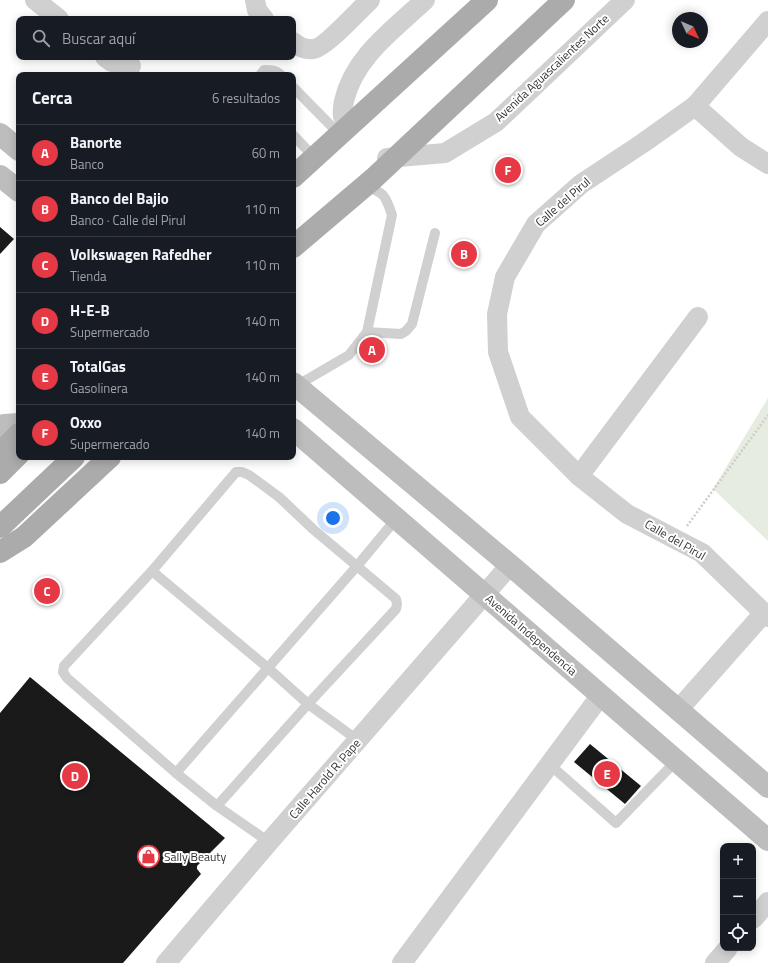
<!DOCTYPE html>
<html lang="es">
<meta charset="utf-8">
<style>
body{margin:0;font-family:"Titillium Web",sans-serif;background:#242831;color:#f1f3f6}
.controls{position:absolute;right:12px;bottom:12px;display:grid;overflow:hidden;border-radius:8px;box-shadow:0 2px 10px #0003}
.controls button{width:36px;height:36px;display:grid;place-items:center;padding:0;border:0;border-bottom:1px solid #363941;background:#171b24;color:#f1f3f6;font:20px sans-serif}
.compass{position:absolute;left:672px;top:12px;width:36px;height:36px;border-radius:50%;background:#171b24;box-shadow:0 2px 10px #0003;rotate:134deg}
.you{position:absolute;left:333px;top:518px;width:14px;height:14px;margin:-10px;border:3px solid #fff;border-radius:50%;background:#1a73e8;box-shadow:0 0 0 6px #1a73e833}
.badge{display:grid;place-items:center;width:26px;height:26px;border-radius:50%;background:#e63946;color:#fff;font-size:13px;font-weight:700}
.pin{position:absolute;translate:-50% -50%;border:2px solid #fff;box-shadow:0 1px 4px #0006}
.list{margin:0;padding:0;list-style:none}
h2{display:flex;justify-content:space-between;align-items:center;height:52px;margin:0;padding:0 16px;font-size:17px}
h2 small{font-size:13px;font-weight:400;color:#9ea1a6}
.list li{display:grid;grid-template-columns:26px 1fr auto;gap:12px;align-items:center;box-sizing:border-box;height:56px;padding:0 16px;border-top:1px solid #363941}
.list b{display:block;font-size:15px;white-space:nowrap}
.list p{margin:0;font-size:13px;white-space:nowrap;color:#9ea1a6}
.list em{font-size:13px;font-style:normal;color:#9ea1a6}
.icon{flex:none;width:22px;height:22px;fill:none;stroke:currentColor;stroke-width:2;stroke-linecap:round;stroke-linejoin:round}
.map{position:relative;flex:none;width:768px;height:963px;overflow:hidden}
.search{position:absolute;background:#171b24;box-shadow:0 2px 10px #0003;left:16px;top:16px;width:280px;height:44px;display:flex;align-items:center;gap:10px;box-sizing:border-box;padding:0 14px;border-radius:8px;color:#9ea1a6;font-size:15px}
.panel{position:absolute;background:#171b24;box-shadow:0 2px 10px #0003;left:16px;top:72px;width:280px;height:388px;border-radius:8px}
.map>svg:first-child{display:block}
</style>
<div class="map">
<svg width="768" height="963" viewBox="0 0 768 963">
<rect width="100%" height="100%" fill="#fff"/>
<path fill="#e6ecdf" d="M768 398V541L713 489Z"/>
<g fill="#1a1a1a">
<path d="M0 227 14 239 0 254Z"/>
<path d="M30 677 225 838 197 866V869L201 874 123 963H0V713Z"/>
<path d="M590 744 641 786 625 804 574 762Z"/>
</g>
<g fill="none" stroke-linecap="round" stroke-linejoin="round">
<path stroke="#cdcdcd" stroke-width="2.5" stroke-dasharray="2 2" stroke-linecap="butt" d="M687 526 768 415"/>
<g stroke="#d0d0d0" stroke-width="10">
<path d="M260 75 264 70C271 70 276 70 281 75"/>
<path d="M293 87 340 135"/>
<path d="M293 135 314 157"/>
<path d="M367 332 401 334 406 331 412 324 435 233"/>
<path d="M296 386 349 355 367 332 392 215C385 194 384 193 364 185"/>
<path d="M152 571 268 668 308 704 359 741"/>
<path d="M549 764 616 823 676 761"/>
<path d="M176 773 357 566 396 519"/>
<path d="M217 806 308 704 396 609 397 604 396 599 314 530 279 497 249 475 242 472H236L152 571 64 666 63 672 67 678 176 773 217 806 269 842"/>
</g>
<g stroke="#d0d0d0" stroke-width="20">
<path d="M35 0 59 19"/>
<path d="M255 0 257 10 264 19"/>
<path d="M768 21 695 106 643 143 581 184 536 224 505 277 497 314 498 352 520 417 579 476 627 514 702 553 768 617"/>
<path d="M293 42C299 47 305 50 313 49 324 49 360 9 370 0"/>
<path d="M105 57 112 62 131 66"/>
<path d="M695 106 741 147 768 164"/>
<path d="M348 127C347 124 344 120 343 116 342 111 343 106 344 101 354 57 394 29 425 0"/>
<path d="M387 158 445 153 496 122 625 0"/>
<path d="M579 476 698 317"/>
<path d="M678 710 764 613"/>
<path d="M753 919 768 902"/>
<path d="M166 963 269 842 510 565"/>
<path d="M402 963 601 695"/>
<path d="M715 963 728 948"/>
</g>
<g stroke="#bdbdbd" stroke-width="22">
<path d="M0 134 19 150"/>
<path d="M0 176 19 191"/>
<path d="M293 383 510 565 768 787"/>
<path d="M0 428 4 425 19 424"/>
<path d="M293 429 768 840"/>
</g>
<g stroke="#ababab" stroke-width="22">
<path d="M293 177 487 0"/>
<path d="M293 247 373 179 564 0"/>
<path d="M0 453 19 434"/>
<path d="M0 473 19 454"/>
<path d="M0 527 74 457"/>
<path d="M0 552 24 537 110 457"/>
</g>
</g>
<defs>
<symbol id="shop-ring" viewBox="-11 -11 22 22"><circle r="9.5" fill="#fff" stroke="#e63946" stroke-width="1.5"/><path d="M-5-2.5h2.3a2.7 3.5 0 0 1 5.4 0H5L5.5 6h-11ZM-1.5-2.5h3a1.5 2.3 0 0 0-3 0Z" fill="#e63946"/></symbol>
</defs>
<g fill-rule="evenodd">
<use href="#shop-ring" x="136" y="844" width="25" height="25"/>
</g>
<g text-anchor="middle" stroke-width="4" stroke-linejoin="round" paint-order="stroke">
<g font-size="12" fill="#333" stroke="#fff">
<text transform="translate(552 68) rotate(-43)" y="4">Avenida Aguascalientes Norte</text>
<text transform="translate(563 202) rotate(-41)" y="4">Calle del Pirul</text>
<text transform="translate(675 540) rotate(30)" y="4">Calle del Pirul</text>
<text transform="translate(531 635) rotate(41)" y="4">Avenida Independencia</text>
<text transform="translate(325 779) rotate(-49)" y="4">Calle Harold R. Pape</text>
</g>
<g font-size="12" fill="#333" stroke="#fff" text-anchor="start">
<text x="164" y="861">Sally Beauty</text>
</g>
</g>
</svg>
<div class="controls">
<button>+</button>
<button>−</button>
<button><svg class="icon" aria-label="locate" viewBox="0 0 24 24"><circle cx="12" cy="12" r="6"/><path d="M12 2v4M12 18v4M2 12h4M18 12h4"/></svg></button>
</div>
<svg class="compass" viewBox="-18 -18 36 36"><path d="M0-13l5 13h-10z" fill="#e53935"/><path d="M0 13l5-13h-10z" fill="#9ea1a6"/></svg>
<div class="you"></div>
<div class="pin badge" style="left:372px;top:350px">A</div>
<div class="pin badge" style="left:464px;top:254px">B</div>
<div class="pin badge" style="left:47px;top:591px">C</div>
<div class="pin badge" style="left:75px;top:776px">D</div>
<div class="pin badge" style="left:607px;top:774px">E</div>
<div class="pin badge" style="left:508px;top:170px">F</div>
<div class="search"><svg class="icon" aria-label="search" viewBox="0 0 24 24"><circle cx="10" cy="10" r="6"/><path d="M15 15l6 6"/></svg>Buscar aquí</div>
<section class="panel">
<h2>Cerca<small>6 resultados</small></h2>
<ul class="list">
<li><span class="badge">A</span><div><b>Banorte</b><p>Banco</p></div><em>60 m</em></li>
<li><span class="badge">B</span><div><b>Banco del Bajio</b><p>Banco · Calle del Pirul</p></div><em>110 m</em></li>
<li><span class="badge">C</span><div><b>Volkswagen Rafedher</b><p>Tienda</p></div><em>110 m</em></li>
<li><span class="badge">D</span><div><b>H-E-B</b><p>Supermercado</p></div><em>140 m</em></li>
<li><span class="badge">E</span><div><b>TotalGas</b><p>Gasolinera</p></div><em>140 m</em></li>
<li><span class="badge">F</span><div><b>Oxxo</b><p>Supermercado</p></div><em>140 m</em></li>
</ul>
</section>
</div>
